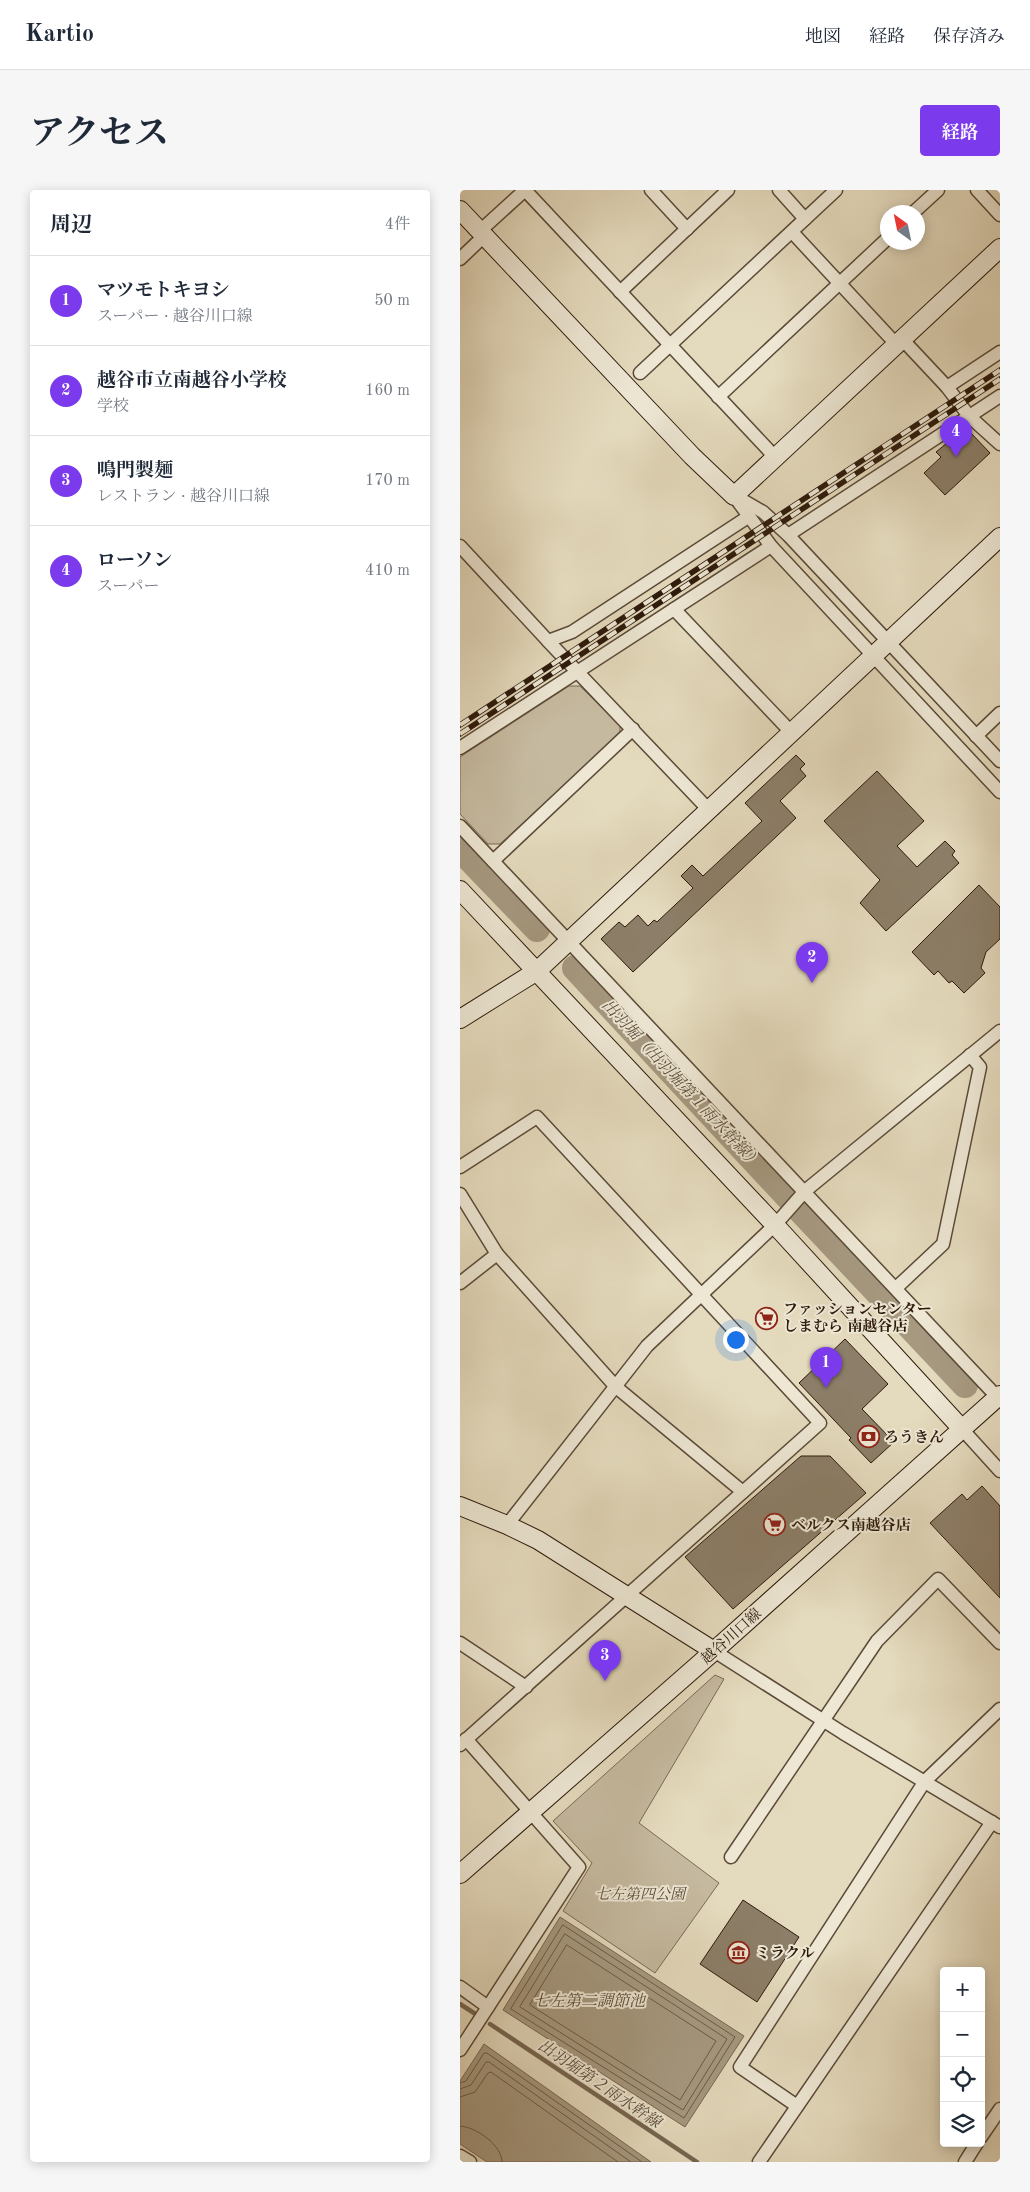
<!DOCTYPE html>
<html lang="ja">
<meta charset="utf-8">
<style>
body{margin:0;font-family:"Old Standard TT","Noto Serif JP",serif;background:#f6f6f7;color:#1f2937}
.controls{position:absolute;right:15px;bottom:15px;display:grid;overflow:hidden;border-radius:5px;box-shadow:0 2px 12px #0003}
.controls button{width:45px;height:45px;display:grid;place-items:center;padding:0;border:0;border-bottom:1px solid #e0e1e3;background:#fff;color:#1f2937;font:25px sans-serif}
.compass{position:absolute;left:420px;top:15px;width:45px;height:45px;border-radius:50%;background:#fff;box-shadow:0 2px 12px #0003;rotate:327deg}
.you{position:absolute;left:275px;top:1149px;width:18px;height:18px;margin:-12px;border:4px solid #fff;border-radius:50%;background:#1a73e8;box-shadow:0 0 0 8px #1a73e833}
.badge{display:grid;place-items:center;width:32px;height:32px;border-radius:50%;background:#7c3aed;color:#fff;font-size:16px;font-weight:700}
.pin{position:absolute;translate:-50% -41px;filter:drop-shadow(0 1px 2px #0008)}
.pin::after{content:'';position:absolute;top:26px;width:18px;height:15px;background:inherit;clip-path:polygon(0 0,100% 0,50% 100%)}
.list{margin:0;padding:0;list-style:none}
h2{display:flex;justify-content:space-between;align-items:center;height:65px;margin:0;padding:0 20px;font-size:21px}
h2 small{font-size:16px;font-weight:400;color:#747a83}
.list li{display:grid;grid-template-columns:32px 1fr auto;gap:15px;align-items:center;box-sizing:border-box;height:90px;padding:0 20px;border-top:1px solid #e0e1e3}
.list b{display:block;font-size:19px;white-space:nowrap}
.list p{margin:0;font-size:16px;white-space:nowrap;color:#747a83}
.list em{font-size:16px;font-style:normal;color:#747a83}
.icon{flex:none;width:28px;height:28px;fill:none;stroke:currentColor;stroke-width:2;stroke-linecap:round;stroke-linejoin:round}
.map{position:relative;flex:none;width:540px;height:1972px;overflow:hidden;border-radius:5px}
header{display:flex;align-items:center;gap:30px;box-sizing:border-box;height:70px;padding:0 25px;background:#fff;border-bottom:1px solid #e0e1e3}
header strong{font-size:24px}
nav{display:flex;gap:28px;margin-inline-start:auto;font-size:18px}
.intro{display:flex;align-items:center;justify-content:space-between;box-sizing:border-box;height:120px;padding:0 30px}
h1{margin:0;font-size:35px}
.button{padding:12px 22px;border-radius:5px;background:#7c3aed;color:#fff;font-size:18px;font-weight:700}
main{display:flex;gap:30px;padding:0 30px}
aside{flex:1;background:#fff;border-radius:5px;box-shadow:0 2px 12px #0003}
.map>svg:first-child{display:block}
</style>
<header>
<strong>Kartio</strong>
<nav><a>地図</a><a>経路</a><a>保存済み</a></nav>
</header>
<div class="intro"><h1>アクセス</h1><a class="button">経路</a></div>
<main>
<aside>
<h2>周辺<small>4件</small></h2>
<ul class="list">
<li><span class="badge">1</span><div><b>マツモトキヨシ</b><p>スーパー · 越谷川口線</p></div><em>50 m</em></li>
<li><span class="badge">2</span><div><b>越谷市立南越谷小学校</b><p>学校</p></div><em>160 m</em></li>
<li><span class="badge">3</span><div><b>鳴門製麺</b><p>レストラン · 越谷川口線</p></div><em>170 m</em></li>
<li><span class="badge">4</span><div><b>ローソン</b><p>スーパー</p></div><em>410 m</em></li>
</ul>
</aside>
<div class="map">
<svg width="540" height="1972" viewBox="0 0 540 1972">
<rect width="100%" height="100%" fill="#e4dabd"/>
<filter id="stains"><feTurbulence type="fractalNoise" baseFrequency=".004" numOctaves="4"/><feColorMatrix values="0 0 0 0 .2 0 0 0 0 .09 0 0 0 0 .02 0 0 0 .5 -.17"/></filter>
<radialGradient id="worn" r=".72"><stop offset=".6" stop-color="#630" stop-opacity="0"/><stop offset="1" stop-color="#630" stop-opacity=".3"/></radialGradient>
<g fill="#c5b99f" stroke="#796a55">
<path d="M109 496H120L160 536V543L40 654H28L0 624V567Z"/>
<path d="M255 1485 264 1489 179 1633 259 1693 195 1783 103 1721 132 1673 93 1631Z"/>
</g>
<g fill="#a69980" stroke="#766651">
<path d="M100 1727 284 1846 225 1937 43 1820Z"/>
<path d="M24 1854 191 1972H27L0 1954V1891Z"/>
</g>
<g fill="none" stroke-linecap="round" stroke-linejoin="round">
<g stroke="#6a5a46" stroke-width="1">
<path d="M103 1735 275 1847 224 1928 51 1819Z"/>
<path d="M105 1744 267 1849 223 1920 60 1817Z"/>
<path d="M107 1755 256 1851 220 1910 70 1815Z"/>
<path d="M0 1893 6 1891 24 1863H27L182 1972"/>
<path d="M0 1899 11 1895 26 1872H29L171 1972"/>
<path d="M0 1907 15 1902 28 1883 31 1882 158 1972"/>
<path d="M0 1936C16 1937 42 1955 42 1972"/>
</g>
<g stroke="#766651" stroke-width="4.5">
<path d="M0 1814 17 1825"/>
<path d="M30 1834 237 1972"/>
</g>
<g stroke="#a69980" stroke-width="26">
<path d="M0 659 77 739"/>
<path d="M115 778 329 1008"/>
<path d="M341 1021 505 1195"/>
</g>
</g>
<g fill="#8c7e68" stroke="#2d1a0b">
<path d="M509 241 530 263 485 305 464 283 481 267 476 262 487 253 491 258Z"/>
<path d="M336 565 345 574 340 579 346 586 320 611 336 628 173 782 141 749 159 732 165 737 178 725 188 736 194 730 197 732 233 698 221 686 232 675 243 686 302 631 285 613Z"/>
<path d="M417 581 464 631 437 656 457 677 485 651 495 661 492 665 499 673 426 741 400 713 420 690 364 631Z"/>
<path d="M519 695 540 717V749L526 762 521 778 525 783 504 803 492 791 489 793 478 781 474 785 452 762Z"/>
<path d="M385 1149 428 1194 402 1219 434 1252 411 1273 389 1250 391 1248 339 1193Z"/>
<path d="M341 1266H370L406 1303 273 1419 225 1367Z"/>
<path d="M522 1296 540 1316V1408L470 1333 502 1304 507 1310Z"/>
<path d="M283 1710 339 1747 297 1812 240 1774Z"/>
</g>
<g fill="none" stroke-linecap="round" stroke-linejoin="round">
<defs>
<g id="street">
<path d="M65 0 315 267"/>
<path d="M191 0 227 39"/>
<path d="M319 0 345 29"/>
<path d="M517 0 540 25"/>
<path d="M454 22 478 0"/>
<path d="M20 41 65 0"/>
<path d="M332 42 436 154"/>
<path d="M0 69 24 46"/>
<path d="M160 102 268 0"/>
<path d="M442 149 487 197 509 226 540 254"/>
<path d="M180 183 376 0"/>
<path d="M487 197 540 162"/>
<path d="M258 207 428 48"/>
<path d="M274 306 311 356 540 602"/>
<path d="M277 307 303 322 328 345 540 571"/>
<path d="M328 345 540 206"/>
<path d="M0 356 88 451 112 442 288 327"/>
<path d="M214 419 331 542"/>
<path d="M88 451 248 619"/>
<path d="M516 546 540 523"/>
<path d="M0 558 311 356"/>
<path d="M0 636 540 1210"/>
<path d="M33 671 173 539"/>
<path d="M0 977 77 927 360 1233 0 1555"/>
<path d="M0 1004 37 1064 156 1197 283 1302"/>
<path d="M0 1093 37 1064"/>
<path d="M436 1098 483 1054 520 877 510 865"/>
<path d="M502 1239 540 1281"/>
<path d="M47 1335 187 1156 315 1035 345 1001 540 841"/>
<path d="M0 1453 66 1497"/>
<path d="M254 1461 383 1543 540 1637"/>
<path d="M271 1667 417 1451 478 1389 540 1453"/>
<path d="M0 1797 28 1817"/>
<path d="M0 1860 119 1677 6 1549"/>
<path d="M337 1916 280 1877 465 1591 540 1519"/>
<path d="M521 1947 540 1919"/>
<path d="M0 1966 10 1972"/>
<path d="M299 1972 532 1632"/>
<path d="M505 1972 517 1953"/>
</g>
<g id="secondary">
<path d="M0 20 232 266 274 306 540 58"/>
<path d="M0 700 315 1035 502 1239"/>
<path d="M0 829 77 781 540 347"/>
<path d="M0 1316 47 1335 78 1350 254 1461"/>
<path d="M0 1684 254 1461 540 1205"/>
</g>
</defs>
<use href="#street" stroke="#5b4a38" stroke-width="15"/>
<use href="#secondary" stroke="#2d1a0b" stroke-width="20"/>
<use href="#street" stroke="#ede7d4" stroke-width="12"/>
<use href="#secondary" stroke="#ede7d4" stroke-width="18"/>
<defs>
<g id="rail">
<path d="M0 535 540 180"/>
<path d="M0 544 540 189"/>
</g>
</defs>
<use href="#rail" stroke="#2d1a0b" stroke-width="5.5"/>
<use href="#rail" stroke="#ede7d4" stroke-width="4" stroke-dasharray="11" stroke-linecap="butt"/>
</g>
<defs>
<symbol id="supermarket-ring" viewBox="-11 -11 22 22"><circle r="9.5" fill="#ede7d4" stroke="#8f2418" stroke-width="1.5"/><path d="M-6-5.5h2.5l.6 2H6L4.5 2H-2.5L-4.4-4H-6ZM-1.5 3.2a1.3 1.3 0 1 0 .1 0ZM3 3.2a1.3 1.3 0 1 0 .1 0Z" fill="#8f2418"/></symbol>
<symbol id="bank-ring" viewBox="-11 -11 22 22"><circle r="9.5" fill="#ede7d4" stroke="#8f2418" stroke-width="1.5"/><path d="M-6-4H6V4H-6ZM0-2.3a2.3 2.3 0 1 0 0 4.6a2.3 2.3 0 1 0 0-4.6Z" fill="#8f2418"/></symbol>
<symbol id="museum-ring" viewBox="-11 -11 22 22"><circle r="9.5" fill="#ede7d4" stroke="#8f2418" stroke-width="1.5"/><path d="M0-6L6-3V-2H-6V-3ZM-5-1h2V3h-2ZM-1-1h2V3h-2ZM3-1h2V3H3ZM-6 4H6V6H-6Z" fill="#8f2418"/></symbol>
</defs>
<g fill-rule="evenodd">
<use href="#supermarket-ring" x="294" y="1116" width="25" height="25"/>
<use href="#bank-ring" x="396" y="1234" width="25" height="25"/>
<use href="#supermarket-ring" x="302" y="1322" width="25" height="25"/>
<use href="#museum-ring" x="266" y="1750" width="25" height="25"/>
</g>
<g text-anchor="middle" stroke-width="4" stroke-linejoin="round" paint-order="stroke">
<g font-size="15" font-weight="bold" fill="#2d1a0b" stroke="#ede7d4" text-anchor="start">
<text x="323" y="1124">ファッションセンター<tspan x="323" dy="17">しまむら 南越谷店</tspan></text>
<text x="424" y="1252">ろうきん</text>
<text x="331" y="1340">ベルクス南越谷店</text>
<text x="295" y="1768">ミラクル</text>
</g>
<g font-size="15" fill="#2d1a0b" stroke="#ede7d4">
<text transform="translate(271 1446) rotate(-42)" y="5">越谷川口線</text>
</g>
<g font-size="15" font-style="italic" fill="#5b4a37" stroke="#ede7d4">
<text x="180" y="1709">七左第四公園</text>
</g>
<g font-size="16" font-style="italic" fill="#5d4d3a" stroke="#ede7d4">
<text transform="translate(222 893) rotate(47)" y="6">出羽堀（出羽堀第１雨水幹線）</text>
<text x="129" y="1816">七左第二調節池</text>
<text transform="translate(140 1893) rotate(34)" y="6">出羽堀第２雨水幹線</text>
</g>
</g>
<rect width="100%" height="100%" filter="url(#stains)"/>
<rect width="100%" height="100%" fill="url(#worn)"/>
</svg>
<div class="controls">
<button>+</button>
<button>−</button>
<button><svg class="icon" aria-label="locate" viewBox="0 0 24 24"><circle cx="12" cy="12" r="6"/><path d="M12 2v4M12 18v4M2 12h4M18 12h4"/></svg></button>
<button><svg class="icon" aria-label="layers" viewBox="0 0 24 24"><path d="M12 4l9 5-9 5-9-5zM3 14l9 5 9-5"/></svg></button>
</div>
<svg class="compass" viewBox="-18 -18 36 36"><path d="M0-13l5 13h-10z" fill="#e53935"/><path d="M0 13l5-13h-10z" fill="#747a83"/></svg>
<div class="you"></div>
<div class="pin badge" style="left:366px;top:1198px">1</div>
<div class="pin badge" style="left:352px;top:793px">2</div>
<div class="pin badge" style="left:145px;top:1491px">3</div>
<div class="pin badge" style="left:496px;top:267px">4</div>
</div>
</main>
